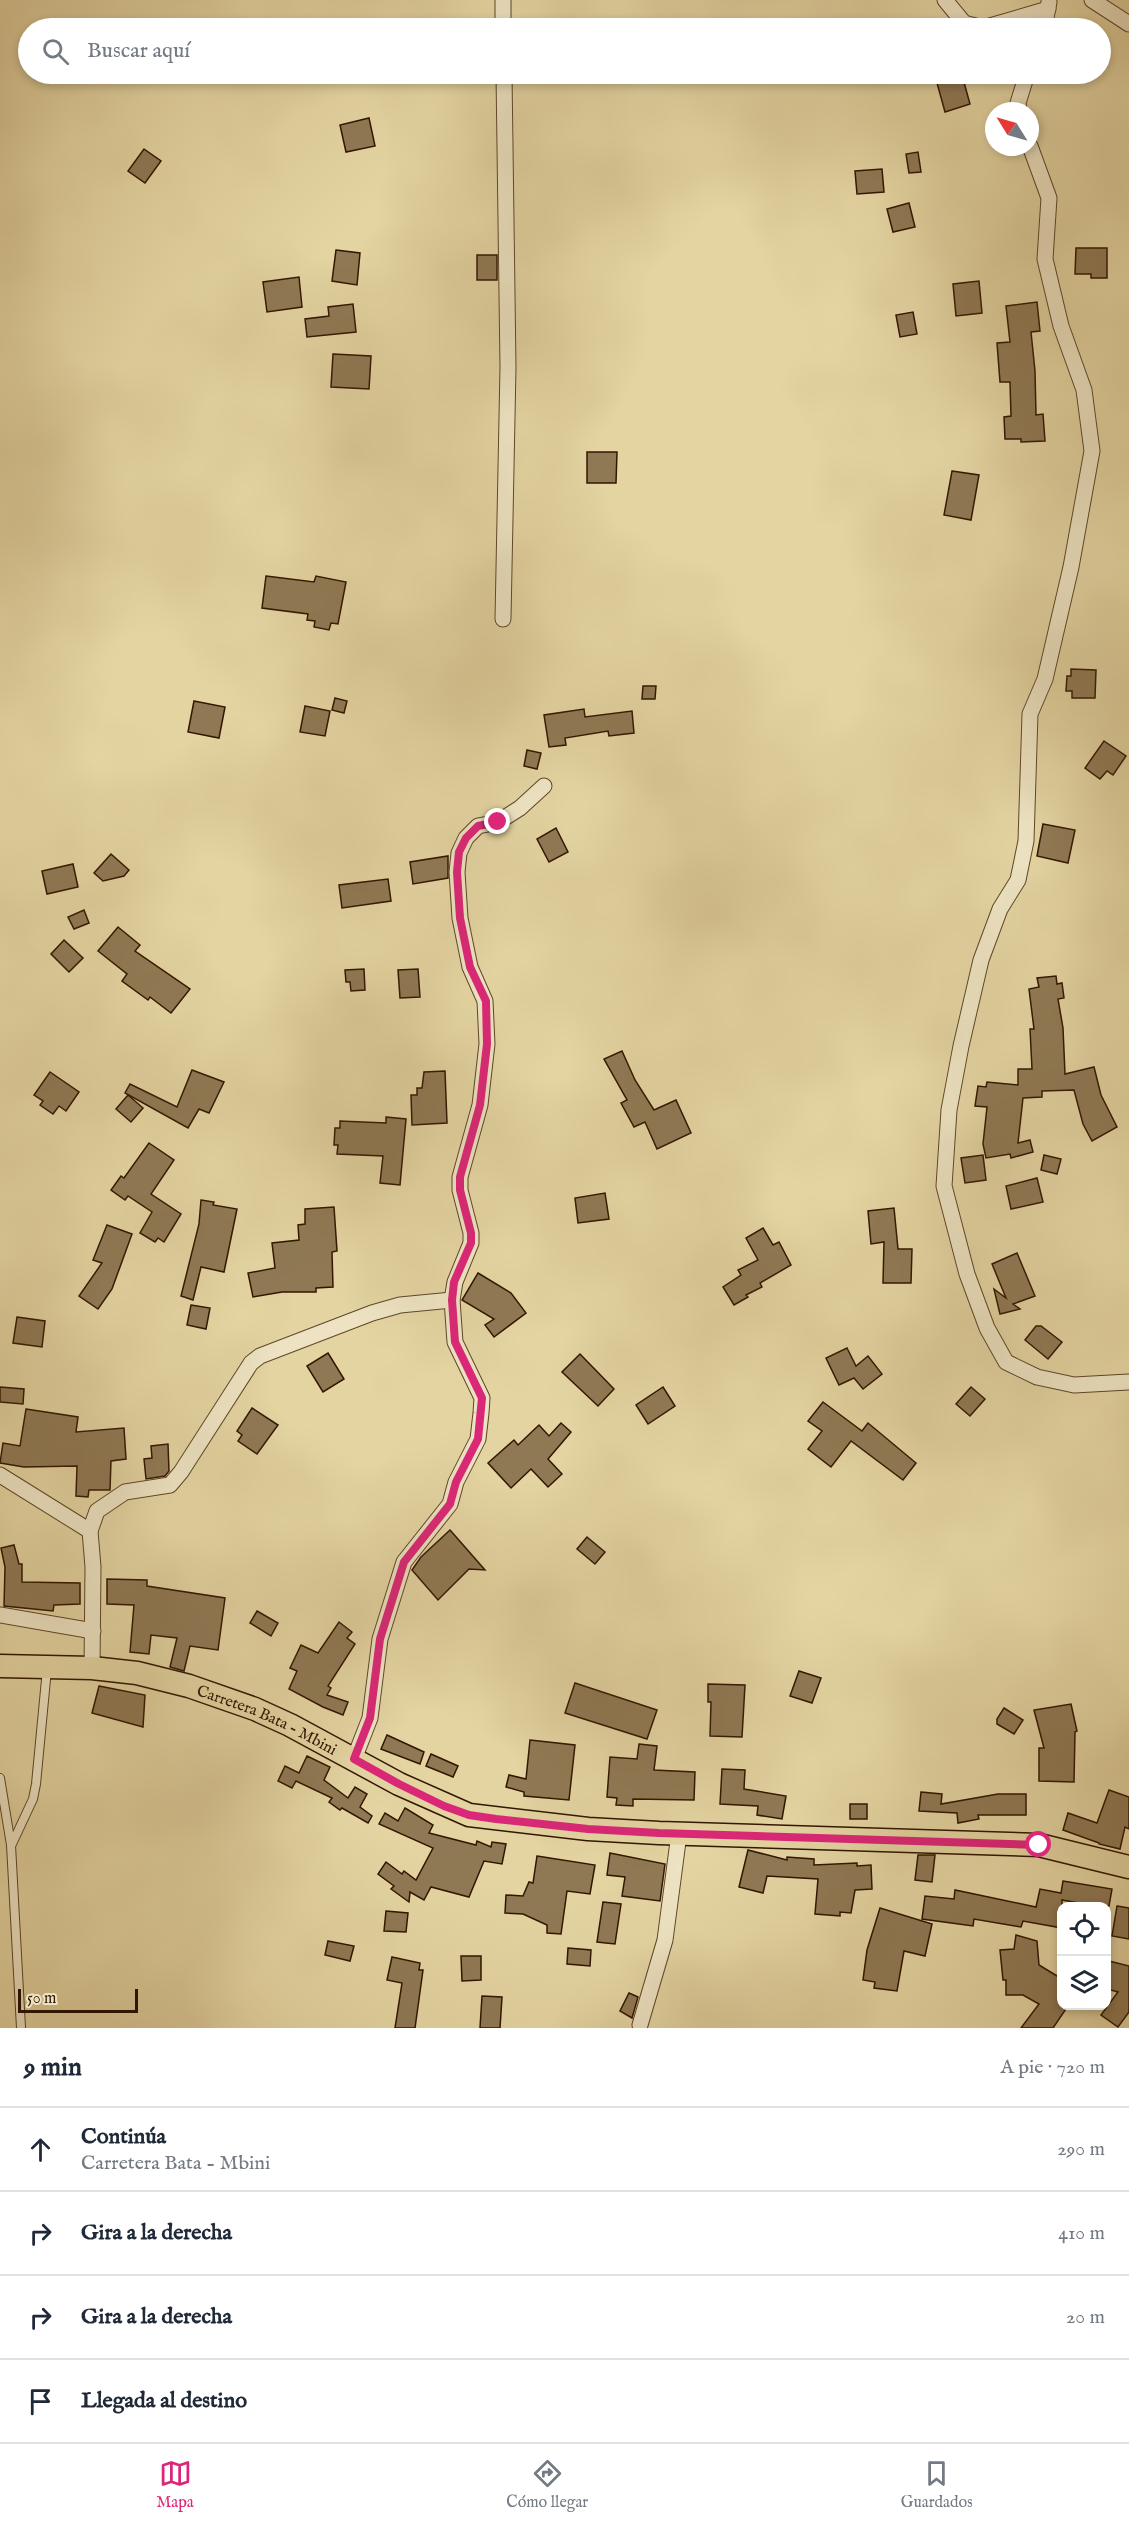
<!DOCTYPE html>
<html lang="es">
<meta charset="utf-8">
<style>
body{margin:0;font-family:"IM FELL English",serif;background:#f6f6f7;color:#1f2937}
.controls{position:absolute;right:18px;bottom:18px;display:grid;overflow:hidden;border-radius:12px;box-shadow:0 3px 9px #0003}
.controls button{width:54px;height:54px;display:grid;place-items:center;padding:0;border:0;border-bottom:2px solid #e0e1e3;background:#fff;color:#1f2937;font:30px sans-serif}
.compass{position:absolute;left:985px;top:102px;width:54px;height:54px;border-radius:50%;background:#fff;box-shadow:0 3px 9px #0003;rotate:307deg}
.scale{position:absolute;left:18px;bottom:15px;width:120px;box-sizing:border-box;padding-left:6px;border:3px solid #331600;border-top:0;font-size:16px;line-height:21px;white-space:nowrap;color:#331600;-webkit-text-stroke:4px #ede3c2;paint-order:stroke}
.stop{position:absolute;width:18px;height:18px;margin:-14px;border:4px solid #db2777;border-radius:50%;background:#fff}
.stop.end{background:#db2777;border-color:#fff;box-shadow:0 2px 6px #0008}
.list{margin:0;padding:0;list-style:none}
h2{display:flex;justify-content:space-between;align-items:center;height:78px;margin:0;padding:0 24px;font-size:26px}
h2 small{font-size:20px;font-weight:400;color:#747a83}
.list li{display:grid;grid-template-columns:39px 1fr auto;gap:18px;align-items:center;box-sizing:border-box;height:84px;padding:0 24px;border-top:2px solid #e0e1e3}
.list b{display:block;font-size:22px;white-space:nowrap}
.list p{margin:0;font-size:20px;white-space:nowrap;color:#747a83}
.list em{font-size:20px;font-style:normal;color:#747a83}
.icon{flex:none;width:33px;height:33px;fill:none;stroke:currentColor;stroke-width:2;stroke-linecap:round;stroke-linejoin:round}
.map{position:relative;flex:none;width:1129px;height:2028px;overflow:hidden}
.search{position:absolute;background:#fff;box-shadow:0 3px 9px #0003;left:18px;right:18px;top:18px;height:66px;display:flex;align-items:center;gap:15px;box-sizing:border-box;padding:0 21px;border-radius:33px;color:#747a83;font-size:22px}
.sheet{height:414px;background:#fff}
nav{display:flex;justify-content:space-around;align-items:center;box-sizing:border-box;height:84px;border-top:2px solid #e0e1e3;background:#fff;font-size:16px;color:#747a83}
nav a{display:grid;justify-items:center;gap:3px}
nav .on{color:#db2777}
.map>svg:first-child{display:block}
</style>
<div class="map">
<svg width="1129" height="2028" viewBox="0 0 1129 2028">
<rect width="100%" height="100%" fill="#e3d4a1"/>
<filter id="stains"><feTurbulence type="fractalNoise" baseFrequency=".00333" numOctaves="4"/><feColorMatrix values="0 0 0 0 .2 0 0 0 0 .09 0 0 0 0 .02 0 0 0 .5 -.17"/></filter>
<radialGradient id="worn" r=".72"><stop offset=".6" stop-color="#630" stop-opacity="0"/><stop offset="1" stop-color="#630" stop-opacity=".3"/></radialGradient>
<g fill="#8f7954" stroke="#331600" stroke-width="1.5">
<path d="M962 75 970 104 945 112 937 83Z"/>
<path d="M369 118 375 146 346 152 340 125Z"/>
<path d="M144 149 161 161 145 183 128 171Z"/>
<path d="M918 152 921 172 909 173 906 154Z"/>
<path d="M882 169 884 192 857 194 855 171Z"/>
<path d="M909 203 915 227 893 232 887 209Z"/>
<path d="M1076 248H1107V278H1091V274H1075Z"/>
<path d="M336 250 360 253 357 285 332 281Z"/>
<rect x="477" y="255" width="20" height="25"/>
<path d="M299 277 302 307 267 312 263 282Z"/>
<path d="M979 281 982 313 956 316 953 284Z"/>
<path d="M1037 302 1040 331 1031 332 1035 371 1036 415 1043 414 1045 441 1021 442V439H1005L1004 417 1011 416 1010 382H1000L997 343 1010 342 1006 306Z"/>
<path d="M353 304 356 332 307 337 305 319 329 316 328 307Z"/>
<path d="M913 312 917 334 900 337 896 315Z"/>
<path d="M333 354 371 356 369 389 331 387Z"/>
<path d="M587 452H617L616 483H587Z"/>
<path d="M952 471 979 475 971 520 944 515Z"/>
<path d="M266 576 314 582 316 576 346 582 338 624 331 623 329 630 314 627 315 621 307 620 308 614 262 608Z"/>
<path d="M1071 669 1096 670 1095 698H1072V691H1066L1067 676H1071Z"/>
<path d="M643 686H656L655 699H642Z"/>
<path d="M335 698 347 701 344 713 332 710Z"/>
<path d="M194 701 225 707 219 738 188 732Z"/>
<path d="M305 706 330 711 325 736 300 732Z"/>
<path d="M584 709 585 717 632 711 634 733 609 736 608 731 565 738 566 745 549 747 544 715Z"/>
<path d="M1104 741 1126 756 1113 775 1107 771 1100 779 1085 768Z"/>
<path d="M527 750 541 753 537 769 524 766Z"/>
<path d="M1043 824 1075 830 1068 863 1037 856Z"/>
<path d="M556 828 568 852 549 862 537 839Z"/>
<path d="M111 854 129 870 124 876 103 881 94 873Z"/>
<path d="M448 856V878L413 884 410 862Z"/>
<path d="M73 864 78 887 47 894 42 871Z"/>
<path d="M388 879 391 901 342 908 339 885Z"/>
<path d="M84 910 89 923 74 929 68 917Z"/>
<path d="M118 927 140 945 135 951 190 989 171 1013 150 997 148 1000 122 981 127 974 98 951Z"/>
<path d="M64 940 83 958 69 972 51 954Z"/>
<path d="M364 969 365 990 351 991 350 982H346L345 970Z"/>
<path d="M418 969 420 997 400 998 398 970Z"/>
<path d="M1056 976 1057 984 1062 983 1064 998 1058 999 1063 1028 1065 1074 1094 1067 1101 1095 1117 1127 1092 1141 1083 1124 1074 1090 1042 1091V1097L1023 1098 1018 1143 1030 1140 1033 1152 1011 1158 1010 1154 986 1158 983 1144 987 1107 975 1106 978 1086 986 1087 987 1082 1018 1085V1069H1032L1030 1029H1034L1029 989 1039 987 1037 978Z"/>
<path d="M622 1051 635 1080 654 1110 676 1100 691 1133 657 1149 645 1122 634 1127 621 1103 627 1100 604 1059Z"/>
<path d="M192 1070 224 1082 209 1113 199 1109 188 1128 125 1093 130 1084 177 1107Z"/>
<path d="M445 1071 447 1123 412 1125 411 1095H417V1088H422L424 1072Z"/>
<path d="M50 1072 79 1092 66 1111 59 1106 53 1114 40 1105 43 1101 34 1095Z"/>
<path d="M128 1095 143 1108 131 1122 116 1109Z"/>
<path d="M386 1117 406 1119 400 1185 380 1183 383 1156 337 1154 338 1145H334L335 1128H340V1121L386 1123Z"/>
<path d="M149 1143 174 1160 151 1194 181 1214 164 1242 158 1238 155 1242 140 1233 152 1212 128 1196 125 1200 111 1190 121 1176 124 1178Z"/>
<path d="M983 1155 986 1180 965 1183 961 1158Z"/>
<path d="M1044 1155 1061 1159 1057 1174 1041 1170Z"/>
<path d="M1037 1178 1043 1202 1011 1209 1006 1186Z"/>
<path d="M605 1193 609 1219 578 1223 575 1198Z"/>
<path d="M201 1200 214 1202 213 1205 237 1209 224 1272 201 1267 193 1300 181 1296 199 1224Z"/>
<path d="M334 1207 337 1251 332 1252 333 1287 316 1288V1292H282L253 1297 248 1273 275 1268 272 1243 299 1240 298 1225 305 1224V1209Z"/>
<path d="M894 1208 898 1249H912L911 1283H883L884 1242 871 1244 868 1211Z"/>
<path d="M107 1225 132 1234 112 1289 98 1309 79 1296 102 1263 93 1260Z"/>
<path d="M763 1228 773 1245 779 1242 791 1265 760 1283 762 1287 746 1295 748 1297 734 1305 723 1287 741 1275 738 1270 758 1260 746 1238Z"/>
<path d="M1017 1253 1035 1296 1013 1304 1020 1309 1000 1314 994 1289 1006 1298 992 1264Z"/>
<path d="M478 1273 511 1293 526 1313 494 1337 485 1325 494 1319 462 1300Z"/>
<path d="M191 1305 210 1308 206 1329 187 1325Z"/>
<path d="M17 1317 45 1321 42 1347 13 1343Z"/>
<path d="M1036 1326H1041L1062 1342 1048 1359 1025 1340Z"/>
<path d="M847 1348 856 1366 868 1356 882 1374 863 1389 854 1378 839 1385 826 1358Z"/>
<path d="M328 1353 344 1379 323 1392 307 1366Z"/>
<path d="M580 1354 614 1389 598 1406 562 1372Z"/>
<path d="M0 1387 24 1389 23 1404 0 1402Z"/>
<path d="M663 1387 675 1406 648 1424 636 1405Z"/>
<path d="M971 1387 985 1399 970 1416 956 1404Z"/>
<path d="M823 1402 862 1431 868 1423 916 1463 903 1480 851 1441 831 1467 808 1449 822 1431 808 1421Z"/>
<path d="M252 1408 278 1425 257 1454 238 1441 242 1435 237 1431Z"/>
<path d="M26 1409 78 1417 76 1432 124 1428 126 1459 111 1461 110 1490H89L88 1497 76 1496 77 1466 24 1467 0 1463 3 1443 20 1446Z"/>
<path d="M561 1423 571 1432 548 1459 562 1474 548 1487 531 1469 511 1488 488 1463 514 1440 518 1445 539 1425 549 1436Z"/>
<path d="M168 1444 169 1471 165 1476 146 1479 144 1459 152 1458 151 1446Z"/>
<path d="M450 1530 485 1570 469 1569 438 1600 412 1570 421 1557Z"/>
<path d="M587 1537 605 1552 595 1564 577 1549Z"/>
<path d="M14 1545 19 1564H22V1582L80 1583V1604L54 1605 53 1611 4 1606 5 1567 1 1548Z"/>
<path d="M107 1579 147 1580V1586L225 1598 218 1650 190 1646 184 1671 170 1667 177 1638 151 1635 149 1654 130 1652 134 1605 107 1604Z"/>
<path d="M257 1611 278 1623 271 1636 250 1623Z"/>
<path d="M339 1622 352 1632 347 1638 355 1644 328 1686 331 1688 327 1695 348 1702 343 1715 323 1707 289 1689 297 1671 290 1668 301 1645 318 1653Z"/>
<path d="M799 1671 821 1678 812 1703 790 1696Z"/>
<path d="M575 1683 657 1710 647 1739 565 1713Z"/>
<path d="M708 1684 745 1685 742 1737 710 1736 711 1702H708Z"/>
<path d="M99 1686 145 1695 143 1727 92 1713Z"/>
<path d="M1071 1704 1077 1731 1075 1732 1074 1782 1039 1781V1748H1044L1034 1710Z"/>
<path d="M1004 1708 1023 1720 1014 1734 997 1724V1719Z"/>
<path d="M387 1735 424 1752 420 1764 381 1749Z"/>
<path d="M530 1740 575 1745 569 1800 524 1796V1792L506 1787 509 1775 526 1779Z"/>
<path d="M639 1744 657 1746 654 1770 695 1772 694 1800 633 1799V1806L616 1805 617 1798 607 1797 610 1757 637 1759Z"/>
<path d="M431 1754 458 1766 453 1777 426 1766Z"/>
<path d="M307 1756 330 1767 324 1780 348 1798 355 1787 367 1794 360 1807 372 1816 368 1823 342 1808 340 1810 329 1802 332 1798 296 1781 292 1788 278 1781 285 1766 299 1773Z"/>
<path d="M722 1769 745 1770 744 1789 786 1796 782 1819 757 1815 758 1806 720 1804Z"/>
<path d="M1109 1790 1129 1797V1829L1125 1827 1120 1849 1099 1844V1843L1063 1830 1068 1813 1097 1823Z"/>
<path d="M921 1792 942 1794 941 1804 998 1794H1026V1815H978L979 1819 958 1823 957 1813 919 1811Z"/>
<rect x="850" y="1804" width="17" height="15"/>
<path d="M405 1808 433 1825 429 1833 476 1845 477 1841 491 1847 492 1842 506 1844 502 1864 484 1861 469 1897 431 1887 424 1900 410 1892 409 1902 391 1889 394 1886 378 1874 386 1862 402 1874 404 1871 416 1880 433 1848 379 1824 385 1813 398 1821Z"/>
<path d="M748 1850 787 1860V1857L814 1859V1865L857 1863V1866L871 1865 872 1889 855 1890 851 1913 840 1912V1916L815 1914 818 1879 767 1876 763 1893 739 1887Z"/>
<path d="M610 1853 665 1864 660 1901 622 1896 625 1877 607 1875Z"/>
<path d="M918 1855H935L932 1882 915 1880Z"/>
<path d="M537 1856 595 1865 590 1894 567 1891 561 1934 547 1933V1925L523 1914 505 1913 506 1895 523 1896 529 1882 533 1883Z"/>
<path d="M1063 1881 1112 1889 1109 1906H1094L1062 1900V1928L1023 1921 1021 1927 974 1919 973 1926 922 1919 925 1896 954 1899 955 1890 1036 1907 1040 1889 1061 1893Z"/>
<path d="M603 1902 621 1904 615 1944 597 1942Z"/>
<path d="M1117 1906 1129 1908V1939L1112 1936Z"/>
<path d="M880 1908 932 1924 925 1956 904 1951 897 1991 874 1988 875 1982 863 1980 867 1950Z"/>
<path d="M386 1911 408 1913 406 1932 384 1931Z"/>
<path d="M1016 1935 1037 1941 1039 1965 1062 1979V2006H1068L1053 2028H1021L1039 2004 1023 1995H1006V1980H1003L1000 1950 1014 1949Z"/>
<path d="M328 1941 354 1946 350 1961 325 1955Z"/>
<path d="M568 1948 591 1950 590 1966 567 1964Z"/>
<path d="M461 1956H481V1980L462 1981Z"/>
<path d="M392 1957 420 1963 419 1970H423L415 2028H395L402 1983 387 1980Z"/>
<path d="M1109 1961 1129 1966V2012L1118 2027 1101 2015 1118 1992 1107 1989Z"/>
<path d="M629 1993 638 1997 632 2018 620 2011Z"/>
<path d="M482 1996 502 1997 500 2028H480Z"/>
</g>
<g fill="none" stroke-linecap="round" stroke-linejoin="round">
<defs>
<g id="lane">
<path d="M0 1778 11 1845 21 2028"/>
<path d="M12 1844 33 1799 36 1784 47 1669"/>
</g>
<g id="street">
<path d="M503 0V28"/>
<path d="M945 0 964 23 983 28 1048 9"/>
<path d="M1092 0 1129 24"/>
<path d="M1044 28 1049 2"/>
<path d="M1019 111 1018 103 1027 74"/>
<path d="M1030 146 1049 198 1045 259 1061 326 1084 390 1092 451 1071 567 1045 679 1030 714 1026 841 1018 880 1000 909 981 960 961 1046 949 1110 944 1186 967 1274 987 1328 1006 1362 1037 1377 1074 1385 1129 1382"/>
<path d="M503 619 508 367 504 74"/>
<path d="M0 1475 90 1531"/>
<path d="M0 1615 93 1631"/>
<path d="M92 1668 93 1567 90 1531 97 1511 125 1492 170 1485 181 1472 251 1363 260 1356 372 1313 400 1305 452 1300"/>
<path d="M354 1759 370 1718 380 1639 404 1562 450 1504 456 1482 478 1439 481 1413 482 1398 455 1342 452 1300 455 1282 471 1243V1233L460 1190V1177L480 1105 487 1044 485 1001 470 967 460 918 457 872 459 853 466 838 478 826 498 822 520 808 544 786"/>
<path d="M640 2025 665 1940 679 1834"/>
</g>
<g id="primary">
<path id="s1" d="M0 1666 92 1668 137 1673 189 1686 255 1709 290 1725 399 1784 469 1815 588 1829 659 1833 1039 1845 1129 1867"/>
</g>
</defs>
<use href="#lane" stroke="#5f4628" stroke-width="10"/>
<use href="#street" stroke="#5f4628" stroke-width="17"/>
<use href="#primary" stroke="#331600" stroke-width="25"/>
<use href="#lane" stroke="#ede3c2" stroke-width="8"/>
<use href="#street" stroke="#ede3c2" stroke-width="15"/>
<use href="#primary" stroke="#e3d4a1" stroke-width="22"/>
</g>
<g fill="none" stroke-linecap="round" stroke-linejoin="round">
<path stroke="#db2777" stroke-width="8" d="M498 822 478 826 466 838 459 852 457 872 460 918 470 967 486 1001 487 1044 480 1105 460 1177V1190L471 1233V1243L454 1282 452 1300 455 1342 482 1398 478 1439 456 1482 450 1504 404 1562 380 1639 370 1718 354 1759 399 1784 444 1806 469 1815 496 1819 588 1829 659 1833 1039 1845"/>
</g>
<g text-anchor="middle" stroke-width="6" stroke-linejoin="round" paint-order="stroke">
<g font-size="16" fill="#331600" stroke="#ede3c2">
<text dy="6" stroke="none"><textPath href="#s1" startOffset="276">Carretera Bata - Mbini</textPath></text>
</g>
</g>
<rect width="100%" height="100%" filter="url(#stains)"/>
<rect width="100%" height="100%" fill="url(#worn)"/>
</svg>
<div class="controls">
<button><svg class="icon" aria-label="locate" viewBox="0 0 24 24"><circle cx="12" cy="12" r="6"/><path d="M12 2v4M12 18v4M2 12h4M18 12h4"/></svg></button>
<button><svg class="icon" aria-label="layers" viewBox="0 0 24 24"><path d="M12 4l9 5-9 5-9-5zM3 14l9 5 9-5"/></svg></button>
</div>
<svg class="compass" viewBox="-18 -18 36 36"><path d="M0-13l5 13h-10z" fill="#e53935"/><path d="M0 13l5-13h-10z" fill="#747a83"/></svg>
<div class="scale">50 m</div>
<div class="stop" style="left:1039px;top:1845px"></div>
<div class="stop end" style="left:498px;top:822px"></div>
<div class="search"><svg class="icon" aria-label="search" viewBox="0 0 24 24"><circle cx="10" cy="10" r="6"/><path d="M15 15l6 6"/></svg>Buscar aquí</div>
</div>
<section class="sheet">
<h2>9 min<small>A pie · 720 m</small></h2>
<ul class="list">
<li><svg class="icon" aria-label="ahead" viewBox="0 0 24 24"><path d="M12 20V5M6 11l6-6 6 6"/></svg><div><b>Continúa</b><p>Carretera Bata - Mbini</p></div><em>290 m</em></li>
<li><svg class="icon" aria-label="right" viewBox="0 0 24 24"><path d="M7 20v-9h11M14 6l5 5-5 5"/></svg><div><b>Gira a la derecha</b></div><em>410 m</em></li>
<li><svg class="icon" aria-label="right" viewBox="0 0 24 24"><path d="M7 20v-9h11M14 6l5 5-5 5"/></svg><div><b>Gira a la derecha</b></div><em>20 m</em></li>
<li><svg class="icon" aria-label="arrive" viewBox="0 0 24 24"><path d="M6 21V4h12l-3 4 3 4H6"/></svg><div><b>Llegada al destino</b></div></li>
</ul>
</section>
<nav>
<a class="on"><svg class="icon" aria-label="map" viewBox="0 0 24 24"><path d="M3 6l6-2 6 2 6-2v14l-6 2-6-2-6 2zM9 4v14M15 6v14"/></svg>Mapa</a>
<a><svg class="icon" aria-label="directions" viewBox="0 0 24 24"><path d="M12 3l9 9-9 9-9-9zM9 14v-3h6M13 9l2 2-2 2"/></svg>Cómo llegar</a>
<a><svg class="icon" aria-label="saved" viewBox="0 0 24 24"><path d="M7 4h10v16l-5-4-5 4z"/></svg>Guardados</a>
</nav>
